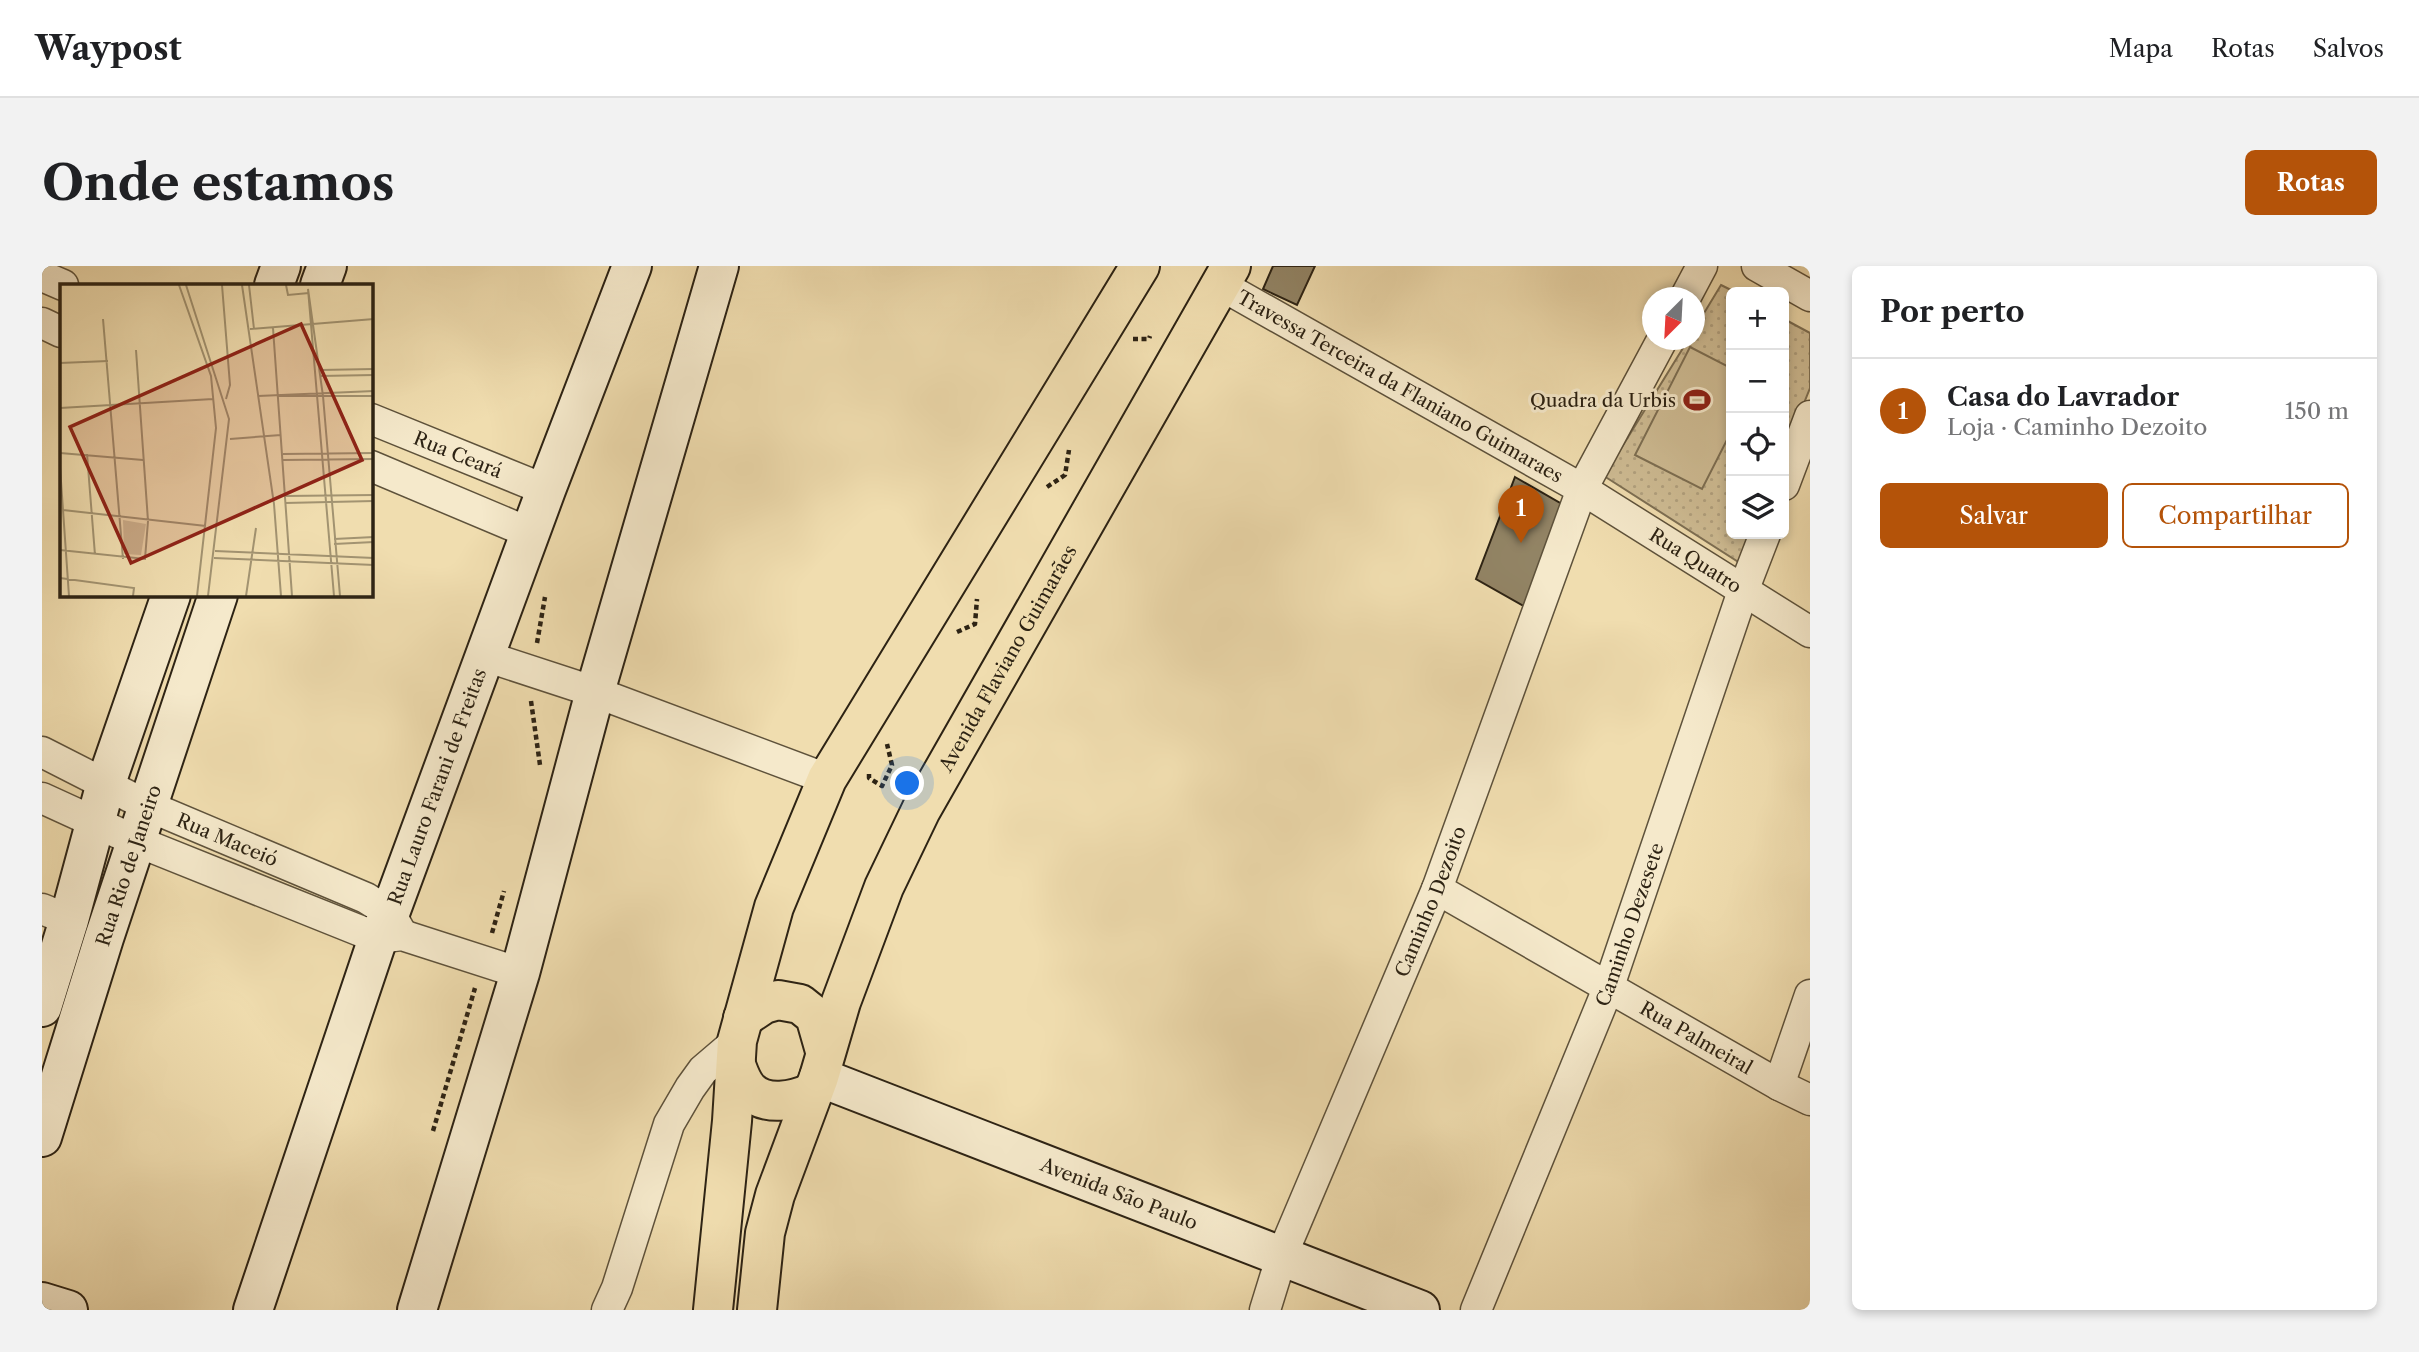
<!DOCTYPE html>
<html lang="pt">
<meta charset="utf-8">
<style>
body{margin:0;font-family:"Libre Caslon Text",serif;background:#f2f2f2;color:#202124}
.controls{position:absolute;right:21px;top:21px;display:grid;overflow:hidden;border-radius:10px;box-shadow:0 4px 10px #0003}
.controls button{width:63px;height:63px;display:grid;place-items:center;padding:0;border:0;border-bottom:2px solid #e0e0e0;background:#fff;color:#202124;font:35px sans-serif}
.compass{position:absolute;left:1600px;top:21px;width:63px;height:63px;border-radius:50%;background:#fff;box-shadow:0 4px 10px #0003;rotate:204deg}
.you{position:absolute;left:866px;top:518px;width:24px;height:24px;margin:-18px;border:5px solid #fff;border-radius:50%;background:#1a73e8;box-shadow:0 0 0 10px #1a73e833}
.badge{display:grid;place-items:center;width:46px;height:46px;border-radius:50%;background:#b45309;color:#fff;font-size:23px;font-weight:700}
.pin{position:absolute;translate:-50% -58px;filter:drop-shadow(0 2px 4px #0008)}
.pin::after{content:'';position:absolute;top:37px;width:24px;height:21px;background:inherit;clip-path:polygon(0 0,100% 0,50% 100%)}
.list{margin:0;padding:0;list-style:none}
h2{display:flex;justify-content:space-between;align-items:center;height:91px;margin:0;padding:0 28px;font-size:30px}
h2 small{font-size:23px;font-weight:400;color:#757577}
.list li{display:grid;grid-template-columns:46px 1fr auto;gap:21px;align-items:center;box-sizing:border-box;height:105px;padding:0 28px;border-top:2px solid #e0e0e0}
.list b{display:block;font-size:26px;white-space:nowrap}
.list p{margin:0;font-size:23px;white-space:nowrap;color:#757577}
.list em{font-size:23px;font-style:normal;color:#757577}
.actions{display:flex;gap:14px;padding:21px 28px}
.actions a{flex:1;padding:16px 0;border:2px solid #b45309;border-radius:10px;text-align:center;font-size:24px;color:#b45309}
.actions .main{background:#b45309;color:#fff}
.icon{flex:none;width:38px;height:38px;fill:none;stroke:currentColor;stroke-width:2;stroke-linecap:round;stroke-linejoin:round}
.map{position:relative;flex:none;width:1768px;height:1044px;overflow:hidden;border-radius:10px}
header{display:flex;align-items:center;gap:42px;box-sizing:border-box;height:98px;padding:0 35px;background:#fff;border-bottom:2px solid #e0e0e0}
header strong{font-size:33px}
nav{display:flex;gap:38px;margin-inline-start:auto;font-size:24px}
.intro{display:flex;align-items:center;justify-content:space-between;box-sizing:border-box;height:168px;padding:0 42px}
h1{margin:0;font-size:49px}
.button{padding:18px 32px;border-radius:10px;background:#b45309;color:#fff;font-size:24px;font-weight:700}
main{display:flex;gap:42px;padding:0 42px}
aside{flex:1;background:#fff;border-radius:10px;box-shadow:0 4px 10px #0003}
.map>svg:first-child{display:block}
</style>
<header>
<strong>Waypost</strong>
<nav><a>Mapa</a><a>Rotas</a><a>Salvos</a></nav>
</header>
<div class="intro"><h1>Onde estamos</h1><a class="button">Rotas</a></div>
<main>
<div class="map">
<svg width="1768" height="1044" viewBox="0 0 1768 1044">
<defs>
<pattern id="grass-dots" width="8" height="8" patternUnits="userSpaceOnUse" patternTransform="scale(1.75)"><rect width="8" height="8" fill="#cfbd95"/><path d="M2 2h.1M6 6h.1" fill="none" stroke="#b2a280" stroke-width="1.8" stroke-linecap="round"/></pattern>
</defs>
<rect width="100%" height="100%" fill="#f0ddaf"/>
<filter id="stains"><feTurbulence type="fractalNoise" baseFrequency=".00286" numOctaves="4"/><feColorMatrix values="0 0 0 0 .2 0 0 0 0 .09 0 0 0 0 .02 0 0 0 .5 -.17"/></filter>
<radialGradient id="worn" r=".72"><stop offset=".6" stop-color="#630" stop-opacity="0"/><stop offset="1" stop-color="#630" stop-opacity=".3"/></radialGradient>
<g fill="url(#grass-dots)" stroke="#7e7054" stroke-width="2">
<path d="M1679 19 1693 26H1689V268H1710L1698 297 1562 210 1646 74H1652L1653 62Z"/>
<path d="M1742 53 1768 67V122L1742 187Z"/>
</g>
<path fill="#cfbd95" stroke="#7e7054" stroke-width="2" d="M1648 81 1689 102V166L1660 223 1593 189Z"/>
<g fill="#928465" stroke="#2d2314" stroke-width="2">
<path d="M1231 0H1273L1255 39 1221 23Z"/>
<path d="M1473 211 1525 241 1485 342 1434 313Z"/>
</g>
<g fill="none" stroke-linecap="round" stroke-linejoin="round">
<defs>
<g id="street">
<path d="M1715 0 1768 30"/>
<path d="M0 10 21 19"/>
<path id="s1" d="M1177 18 1540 223 1768 366"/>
<path d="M1643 32 1660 0"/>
<path d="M0 57 19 66"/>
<path id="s2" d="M329 153 504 224"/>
<path d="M329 200 488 267"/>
<path d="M1742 219 1768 150"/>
<path d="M443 390 553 426 785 513"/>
<path id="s3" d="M0 486 106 540 324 632 348 647 358 665"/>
<path d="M0 532 94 575 336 672 360 669 478 707"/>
<path id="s4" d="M1395 623 1737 819 1768 834"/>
<path d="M0 643 27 654"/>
<path d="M1737 819 1768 729"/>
<path d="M565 1044 575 1022 627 858 648 822 661 804 695 775"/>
<path id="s5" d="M1223 1044 1240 989 1395 623 1540 223 1620 74"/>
<path id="s6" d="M1434 1044 1567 720 1701 325 1723 268"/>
</g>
<g id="secondary">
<path d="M232 19 239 0"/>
<path d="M278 19 285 0"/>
<path d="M0 741 27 654 64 517 129 329"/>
<path id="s7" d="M777 811 1378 1044"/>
<path id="s8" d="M0 871 62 672 176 329"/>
<path d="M0 1036 26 1044"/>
<path id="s9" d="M211 1044 336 672 348 647 504 224 590 0"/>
<path d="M375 1044 478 707 553 426 677 0"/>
</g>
<g id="primary">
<path d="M701 752 722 738 736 734 758 738 773 750 783 785"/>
<path d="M694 799C697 807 700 817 707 824 723 841 752 835 771 826"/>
<path d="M671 1044 690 855 695 775 732 641 785 513 1098 0"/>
<path id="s10" d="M715 1044 723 967 733 929 777 811 799 736 842 621 879 544 1189 0"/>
</g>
</defs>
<use href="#street" stroke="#5e523b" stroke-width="33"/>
<use href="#secondary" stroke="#2d2314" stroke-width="42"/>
<use href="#primary" stroke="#2d2314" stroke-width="42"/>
<g stroke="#2d2314" stroke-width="4.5" stroke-dasharray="5 3.5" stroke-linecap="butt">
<path d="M1091 73H1107L1108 70"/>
<path d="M1005 221 1023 209 1027 184"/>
<path d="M915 366 933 358 935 333"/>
<path d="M495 377 503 331"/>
<path d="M489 435 498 499"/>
<path d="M827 508V512L840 520 850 499 845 478"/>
<path d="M450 667 462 625"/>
<path d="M391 865 433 722"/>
</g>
<use href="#street" stroke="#f5e9cb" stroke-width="30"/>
<use href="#secondary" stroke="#f5e9cb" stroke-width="38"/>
<use href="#primary" stroke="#f0ddaf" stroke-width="38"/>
</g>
<defs>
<symbol id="stadium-bare" viewBox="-9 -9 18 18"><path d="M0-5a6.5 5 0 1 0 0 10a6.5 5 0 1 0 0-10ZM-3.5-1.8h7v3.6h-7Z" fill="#8f2418" stroke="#f5e9cb" stroke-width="2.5" paint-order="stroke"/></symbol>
</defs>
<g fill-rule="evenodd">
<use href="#stadium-bare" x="1636" y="115" width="38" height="38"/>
</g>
<g text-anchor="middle" stroke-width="6" stroke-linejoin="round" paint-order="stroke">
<g font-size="19" fill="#2d2314" stroke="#f5e9cb">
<text dy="7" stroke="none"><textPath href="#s1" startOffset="208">Travessa Terceira da Flaniano Guimaraes</textPath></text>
<text dy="7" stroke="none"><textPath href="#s2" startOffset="94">Rua Ceará</textPath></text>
<text dy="7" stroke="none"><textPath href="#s1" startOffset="551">Rua Quatro</textPath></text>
<text dy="7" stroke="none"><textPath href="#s10" startOffset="704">Avenida Flaviano Guimarães</textPath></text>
<text dy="7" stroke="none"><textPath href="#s9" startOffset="555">Rua Lauro Farani de Freitas</textPath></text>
<text dy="7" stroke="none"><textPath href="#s3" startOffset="205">Rua Maceió</textPath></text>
<text dy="7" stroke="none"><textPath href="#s8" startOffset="285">Rua Rio de Janeiro</textPath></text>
<text dy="7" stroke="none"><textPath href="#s5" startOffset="441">Caminho Dezoito</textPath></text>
<text dy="7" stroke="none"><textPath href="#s6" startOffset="415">Caminho Dezesete</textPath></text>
<text dy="7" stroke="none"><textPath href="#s4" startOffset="299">Rua Palmeiral</textPath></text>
<text dy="7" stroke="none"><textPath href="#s7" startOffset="322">Avenida São Paulo</textPath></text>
</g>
<g font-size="19" fill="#2d2314" stroke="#f5e9cb" text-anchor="end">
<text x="1634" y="141">Quadra da Urbis</text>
</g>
</g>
<g transform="translate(18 18)">
<rect width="313" height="313" fill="#f0ddaf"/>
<path d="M63 236 86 240 81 271 64 270Z" fill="#cfbd95"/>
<path fill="none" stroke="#a29371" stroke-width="2" d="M119 1 151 92 156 144 137 312M126 1 169 135 148 312M162 1 170 101 166 115M182 1 214 220 221 312M189 1 194 45M226 1 228 11 249 9M43 35 63 275M213 44 232 312M190 45 314 35M0 79 48 77M260 86 314 85M260 92 314 91M198 112 314 107M218 112H314M0 124 153 115M170 155 221 151M0 169 83 176M27 170 35 271M223 170 314 169M223 176 314 175M0 183 9 312M225 212 314 211M225 219 314 217M3 226 146 242M274 255 314 253M274 260 314 258M0 266 85 275 88 237 76 66M155 267 314 274M154 274 314 281M0 294 74 304 73 312M186 312 196 244M274 312 248 5 263 112 280 312"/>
<path fill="#8f2418" fill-opacity="0.15" stroke="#8f2418" stroke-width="3.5" d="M241 40 302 176 71 279 10 143Z"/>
<rect width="313" height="313" fill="none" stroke="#2d2314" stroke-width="3.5"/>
</g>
<rect width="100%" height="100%" filter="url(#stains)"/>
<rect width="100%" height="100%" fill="url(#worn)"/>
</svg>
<div class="controls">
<button>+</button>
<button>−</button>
<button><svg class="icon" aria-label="locate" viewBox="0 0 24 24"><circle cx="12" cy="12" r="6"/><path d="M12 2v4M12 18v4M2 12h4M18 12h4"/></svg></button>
<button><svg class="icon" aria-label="layers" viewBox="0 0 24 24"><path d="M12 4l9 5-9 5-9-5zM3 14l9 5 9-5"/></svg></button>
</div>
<svg class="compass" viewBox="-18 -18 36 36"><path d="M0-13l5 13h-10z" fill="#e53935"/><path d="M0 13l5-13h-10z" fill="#757577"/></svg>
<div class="you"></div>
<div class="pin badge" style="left:1479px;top:277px">1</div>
</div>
<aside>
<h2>Por perto<small></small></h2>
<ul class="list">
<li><span class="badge">1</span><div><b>Casa do Lavrador</b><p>Loja · Caminho Dezoito</p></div><em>150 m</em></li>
</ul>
<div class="actions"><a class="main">Salvar</a><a>Compartilhar</a></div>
</aside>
</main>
